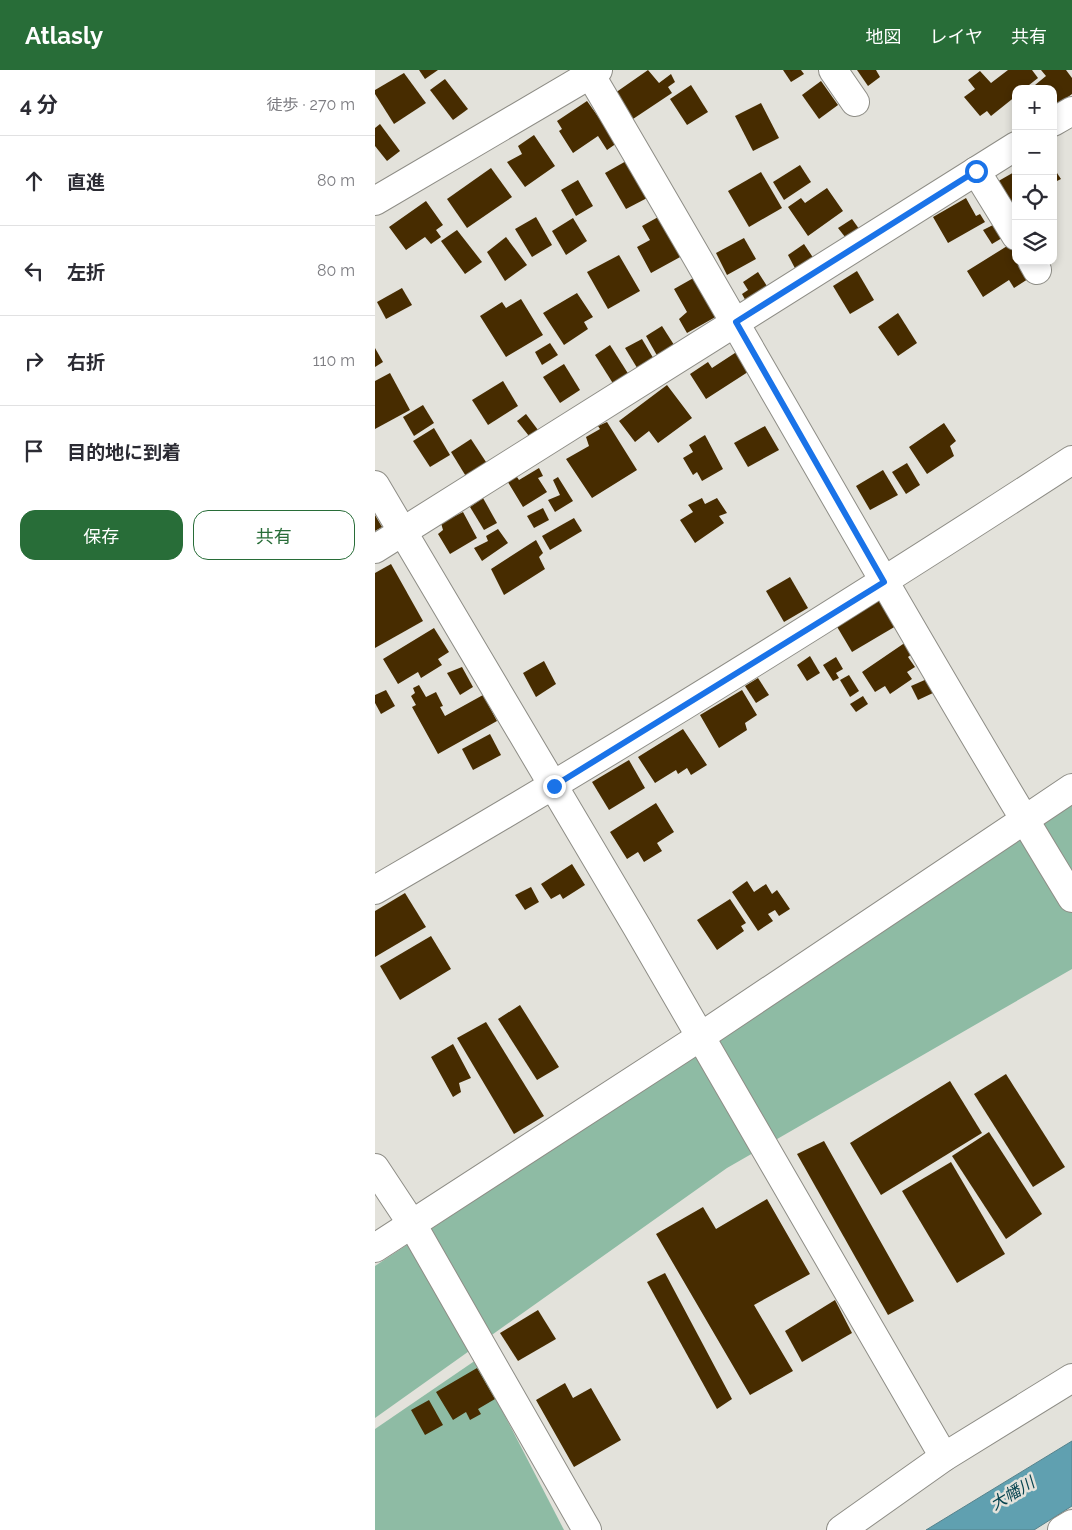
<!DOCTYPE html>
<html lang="ja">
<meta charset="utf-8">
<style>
body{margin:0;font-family:Raleway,"Noto Sans JP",sans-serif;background:#f2f2f3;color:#2b2b33}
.controls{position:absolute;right:15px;top:15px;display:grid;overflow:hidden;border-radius:10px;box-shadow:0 2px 8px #0003}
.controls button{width:45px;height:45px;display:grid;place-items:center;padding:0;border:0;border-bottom:1px solid #e1e1e2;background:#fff;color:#2b2b33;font:25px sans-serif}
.stop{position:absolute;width:15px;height:15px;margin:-11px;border:4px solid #1a73e8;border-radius:50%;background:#fff}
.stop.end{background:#1a73e8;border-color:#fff;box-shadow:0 1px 5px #0008}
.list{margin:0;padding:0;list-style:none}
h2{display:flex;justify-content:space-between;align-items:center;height:65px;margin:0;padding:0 20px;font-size:21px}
h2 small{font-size:16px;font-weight:400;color:#7c7c81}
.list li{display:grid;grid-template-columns:32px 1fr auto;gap:15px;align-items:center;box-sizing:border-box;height:90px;padding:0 20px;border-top:1px solid #e1e1e2}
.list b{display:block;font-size:19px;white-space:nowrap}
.list em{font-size:16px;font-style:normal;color:#7c7c81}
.actions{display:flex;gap:10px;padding:15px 20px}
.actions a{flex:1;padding:11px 0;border:1px solid #286d38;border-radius:15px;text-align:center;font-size:18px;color:#286d38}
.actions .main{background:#286d38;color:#fff}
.icon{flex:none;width:28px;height:28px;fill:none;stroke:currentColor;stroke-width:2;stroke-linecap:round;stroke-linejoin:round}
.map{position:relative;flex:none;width:697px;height:1460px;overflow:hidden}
header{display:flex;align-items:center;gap:30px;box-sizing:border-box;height:70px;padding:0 25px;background:#286d38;color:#fff}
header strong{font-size:24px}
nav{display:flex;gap:28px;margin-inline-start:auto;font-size:18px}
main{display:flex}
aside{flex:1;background:#fff}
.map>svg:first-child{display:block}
</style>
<header>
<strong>Atlasly</strong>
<nav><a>地図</a><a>レイヤ</a><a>共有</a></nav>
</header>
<main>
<aside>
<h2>4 分<small>徒歩 · 270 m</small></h2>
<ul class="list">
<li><svg class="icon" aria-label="ahead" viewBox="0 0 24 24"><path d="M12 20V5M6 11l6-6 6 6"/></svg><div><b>直進</b></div><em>80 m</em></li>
<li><svg class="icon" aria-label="left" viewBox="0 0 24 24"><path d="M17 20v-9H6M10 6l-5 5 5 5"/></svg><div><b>左折</b></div><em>80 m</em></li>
<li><svg class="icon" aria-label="right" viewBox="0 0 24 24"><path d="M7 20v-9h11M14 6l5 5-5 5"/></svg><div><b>右折</b></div><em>110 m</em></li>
<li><svg class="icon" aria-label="arrive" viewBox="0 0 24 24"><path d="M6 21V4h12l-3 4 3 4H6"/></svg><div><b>目的地に到着</b></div></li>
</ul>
<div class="actions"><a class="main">保存</a><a>共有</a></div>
</aside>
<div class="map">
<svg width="697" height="1460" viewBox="0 0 697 1460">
<rect width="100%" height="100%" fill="#e3e2db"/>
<g fill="#8ebba4">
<path d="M697 735V899L352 1098 0 1348V1196Z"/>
<path d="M101 1290 189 1460H0V1359Z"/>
</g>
<path fill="#60a0b0" stroke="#55828c" d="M697 1371V1436L659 1460H551Z"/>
<g fill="#472c00">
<path d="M44 0H63L50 9Z"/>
<path d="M273 0 284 13 296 4 300 12 293 17 297 23 258 49 240 23Z"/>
<path d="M408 0H426L429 4 416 12Z"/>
<path d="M482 0H501L505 7 493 16Z"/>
<path d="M633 0H657L663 8 649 19H641V26L616 46 612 41 605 46 589 27 600 19 593 10 605 1 616 13Z"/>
<path d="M666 0H691L697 8V24L678 38V19H663L660 15 671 6Z"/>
<path d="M29 3 51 33 19 54 0 24V20Z"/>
<path d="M70 9 93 39 78 50 55 20Z"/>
<path d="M446 11 463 35 444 49 427 25Z"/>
<path d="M316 15 333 42 312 55 295 29Z"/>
<path d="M212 31 242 73 232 80 223 66 198 83 184 61 187 59 182 51Z"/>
<path d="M386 33 404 68 378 81 360 46Z"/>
<path d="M5 54 25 81 12 91 0 76V58Z"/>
<path d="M159 65 180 96 150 117 132 92 147 84 143 76Z"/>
<path d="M253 90 274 127 251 139 230 103Z"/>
<path d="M425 95 436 112 409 130 398 112Z"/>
<path d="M678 97 686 109 678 113Z"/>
<path d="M116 98 137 127 92 158 72 129Z"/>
<path d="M641 101V136L635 139 620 113Z"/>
<path d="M386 102 407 138 374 157 353 121Z"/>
<path d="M203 110 218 136 201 146 186 120Z"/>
<path d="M452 118 468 141 433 166 413 137 426 128 430 133Z"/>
<path d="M591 128 601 146 605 144 610 152 573 173 558 147Z"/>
<path d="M51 131 68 155 61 160 66 167 56 174 50 167 31 180 14 157Z"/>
<path d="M610 141 632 165 617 174 608 160 618 155Z"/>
<path d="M285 146 307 186 276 203 262 177 275 170 267 156Z"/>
<path d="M161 147 177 175 157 187 140 159Z"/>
<path d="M198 148 212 171 191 185 177 161Z"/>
<path d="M477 149 487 163 474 172 463 158Z"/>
<path d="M82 160 107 192 90 204 66 171Z"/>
<path d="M131 167 152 195 130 211 112 182Z"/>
<path d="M369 168 381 189 352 205 341 183Z"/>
<path d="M637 173 641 179V191L653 209 639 218 634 210 608 227 592 201Z"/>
<path d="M429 174 441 192 423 204 413 185Z"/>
<path d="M244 185 265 221 233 239 212 202Z"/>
<path d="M482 201 499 230 475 244 458 216Z"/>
<path d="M383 202 397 224 372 233 367 224 373 220 368 212Z"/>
<path d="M322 206 344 245 312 263 304 249 312 242 299 219Z"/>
<path d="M27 218 37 235 11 249 2 232Z"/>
<path d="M202 223 218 247 209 252 213 259 189 275 168 243Z"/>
<path d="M146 229 168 265 131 287 105 246 127 232 131 238Z"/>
<path d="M523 243 542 273 523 286 503 257Z"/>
<path d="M287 256 301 278 284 289 271 266Z"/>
<path d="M267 269 280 291 264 301 250 278Z"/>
<path d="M175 273 183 285 167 295 160 282Z"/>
<path d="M235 275 254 305 239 315 220 285Z"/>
<path d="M0 278 8 292 0 297Z"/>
<path d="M363 281 376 300 331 329 315 304 333 292 337 298Z"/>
<path d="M189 294 205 320 185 333 168 307Z"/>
<path d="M15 303 35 340 0 359V311Z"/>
<path d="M128 311 143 336 113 355 97 330Z"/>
<path d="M292 315 317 348 283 373 274 361 260 372 244 351Z"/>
<path d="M48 335 59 353 39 366 28 347Z"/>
<path d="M151 344 163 360 154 366 142 351Z"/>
<path d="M232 352 262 400 217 428 191 389 214 376 211 367 225 359 223 356Z"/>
<path d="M569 353 581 371 575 376 579 386 552 404 534 377Z"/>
<path d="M390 356 404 380 373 397 359 373Z"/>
<path d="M59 358 75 385 55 397 38 371Z"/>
<path d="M330 365 348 399 327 411 322 402 318 405 308 388 318 382 314 375Z"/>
<path d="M96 369 113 395 92 408 76 382Z"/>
<path d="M532 393 545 415 531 424 517 402Z"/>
<path d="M164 398 168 406 163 408 172 422 148 437 131 409 140 404 144 410Z"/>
<path d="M508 400 523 425 495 440 481 416Z"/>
<path d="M183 407 198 431 180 442 173 430 185 425 178 410Z"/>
<path d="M108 428 122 453 109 460 95 437Z"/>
<path d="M327 428 330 434 342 428 352 443 344 446 349 453 320 473 305 450 318 442 313 435Z"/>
<path d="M168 438 174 450 159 458 152 446Z"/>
<path d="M88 442 102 468 75 484 63 464 68 460 66 453Z"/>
<path d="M0 445 7 457 0 461Z"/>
<path d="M199 448 207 461 175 480 167 466Z"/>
<path d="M123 459 133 473 107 491 99 478 113 471 111 466Z"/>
<path d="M161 470 168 483 164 487 170 499 129 525 116 499Z"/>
<path d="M16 494 48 551 0 578V503Z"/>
<path d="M415 507 433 538 409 552 391 521Z"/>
<path d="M504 529 521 556 477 582 461 555Z"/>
<path d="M59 558 74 582 63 589 67 595 46 608 43 602 23 614 8 589Z"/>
<path d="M531 572 538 583 533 587 540 597 532 602 537 609 515 624 510 616 500 622 487 602Z"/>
<path d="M435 586 445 603 432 611 422 595Z"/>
<path d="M461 587 468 599 461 603 464 608 458 611 448 595Z"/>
<path d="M169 591 181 614 161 627 148 603Z"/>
<path d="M87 597 98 617 85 625 72 603Z"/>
<path d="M474 605 484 621 475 627 465 610Z"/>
<path d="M383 608 394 625 381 633 370 616Z"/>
<path d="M552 609 558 623 543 630 536 616Z"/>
<path d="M44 615 51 627 61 622 68 636 65 637 70 646 108 625 122 651 63 684 37 637 41 635 36 626 40 623 38 618Z"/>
<path d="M11 620 20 636 6 644 0 633V625Z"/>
<path d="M367 620 382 645 370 653 372 660 344 678 325 645Z"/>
<path d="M488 626 493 634 481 642 475 634Z"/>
<path d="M308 659 332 695 316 705 312 698 303 704 301 700 280 713 263 687Z"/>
<path d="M115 664 126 685 98 700 87 679Z"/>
<path d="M254 690 270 718 234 740 217 712Z"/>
<path d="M281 733 299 762 282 773 287 781 269 792 263 782 252 789 235 762Z"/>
<path d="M197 794 210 815 188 829 185 824 176 829 166 814Z"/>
<path d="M372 811 379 822 391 814 397 824 402 820 415 839 404 846 400 840 393 844 398 851 383 861 357 822Z"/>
<path d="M156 817 164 832 150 840 140 825Z"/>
<path d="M30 823 51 857 0 887V841Z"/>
<path d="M355 829 371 853 366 856 369 861 342 880 322 850Z"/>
<path d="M56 866 76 899 25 930 5 896Z"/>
<path d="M145 935 184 997 162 1010 123 949Z"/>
<path d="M111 952 169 1046 139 1064 82 968Z"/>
<path d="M78 974 96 1008 84 1013 86 1022 78 1027 56 987Z"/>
<path d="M631 1004 690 1097 658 1117 599 1024Z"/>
<path d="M575 1011 607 1063 506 1125 475 1073Z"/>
<path d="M614 1062 667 1144 631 1169 577 1086Z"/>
<path d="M449 1071 539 1231 513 1245 422 1084Z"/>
<path d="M576 1092 630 1184 582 1213 527 1121Z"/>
<path d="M392 1129 435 1204 379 1235 418 1301 375 1325 281 1164 328 1137 341 1159Z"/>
<path d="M290 1203 357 1329 342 1339 272 1212Z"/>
<path d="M460 1230 477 1263 427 1292 410 1261Z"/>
<path d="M163 1240 181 1269 143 1291 125 1263Z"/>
<path d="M102 1298 120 1329 103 1339 106 1344 95 1350 91 1342 78 1350 61 1322Z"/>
<path d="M190 1313 198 1328 216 1318 246 1370 199 1397 161 1330Z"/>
<path d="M54 1330 68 1355 50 1365 36 1340Z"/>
</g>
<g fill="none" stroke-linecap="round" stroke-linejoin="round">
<defs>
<g id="minor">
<path d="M458 0 480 32"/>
<path d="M215 4C377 278 531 556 697 828"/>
<path d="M678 52 697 41"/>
<path d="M601 101 641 166"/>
<path d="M0 131 223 0"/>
<path d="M657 191 662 200"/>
<path d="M0 415 262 857 569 1387"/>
<path d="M0 479 641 76"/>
<path d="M0 820C237 683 468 539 697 390"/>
<path d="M0 1098 37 1154 212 1460"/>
<path d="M0 1178 325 967 697 718"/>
<path d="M466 1460 569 1387 697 1308"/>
<path d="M687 1460 697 1454"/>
</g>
</defs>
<use href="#minor" stroke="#8e8d86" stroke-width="30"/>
<use href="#minor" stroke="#fff" stroke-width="28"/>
</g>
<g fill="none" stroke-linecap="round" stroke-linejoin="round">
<path stroke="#1a73e8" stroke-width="6" d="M179 716 509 512 361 252 601 101"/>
</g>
<g text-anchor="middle" stroke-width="5" stroke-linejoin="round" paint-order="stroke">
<g font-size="16" font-style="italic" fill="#06434f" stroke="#e3e2db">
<text transform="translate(637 1423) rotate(-31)" y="6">大幡川</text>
</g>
</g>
</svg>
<div class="controls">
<button>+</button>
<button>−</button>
<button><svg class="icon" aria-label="locate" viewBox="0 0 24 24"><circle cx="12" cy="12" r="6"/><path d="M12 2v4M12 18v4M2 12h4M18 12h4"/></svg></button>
<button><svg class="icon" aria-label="layers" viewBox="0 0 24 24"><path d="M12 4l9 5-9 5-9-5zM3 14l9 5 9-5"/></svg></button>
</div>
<div class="stop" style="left:601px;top:101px"></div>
<div class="stop end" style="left:179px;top:716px"></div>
</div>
</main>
